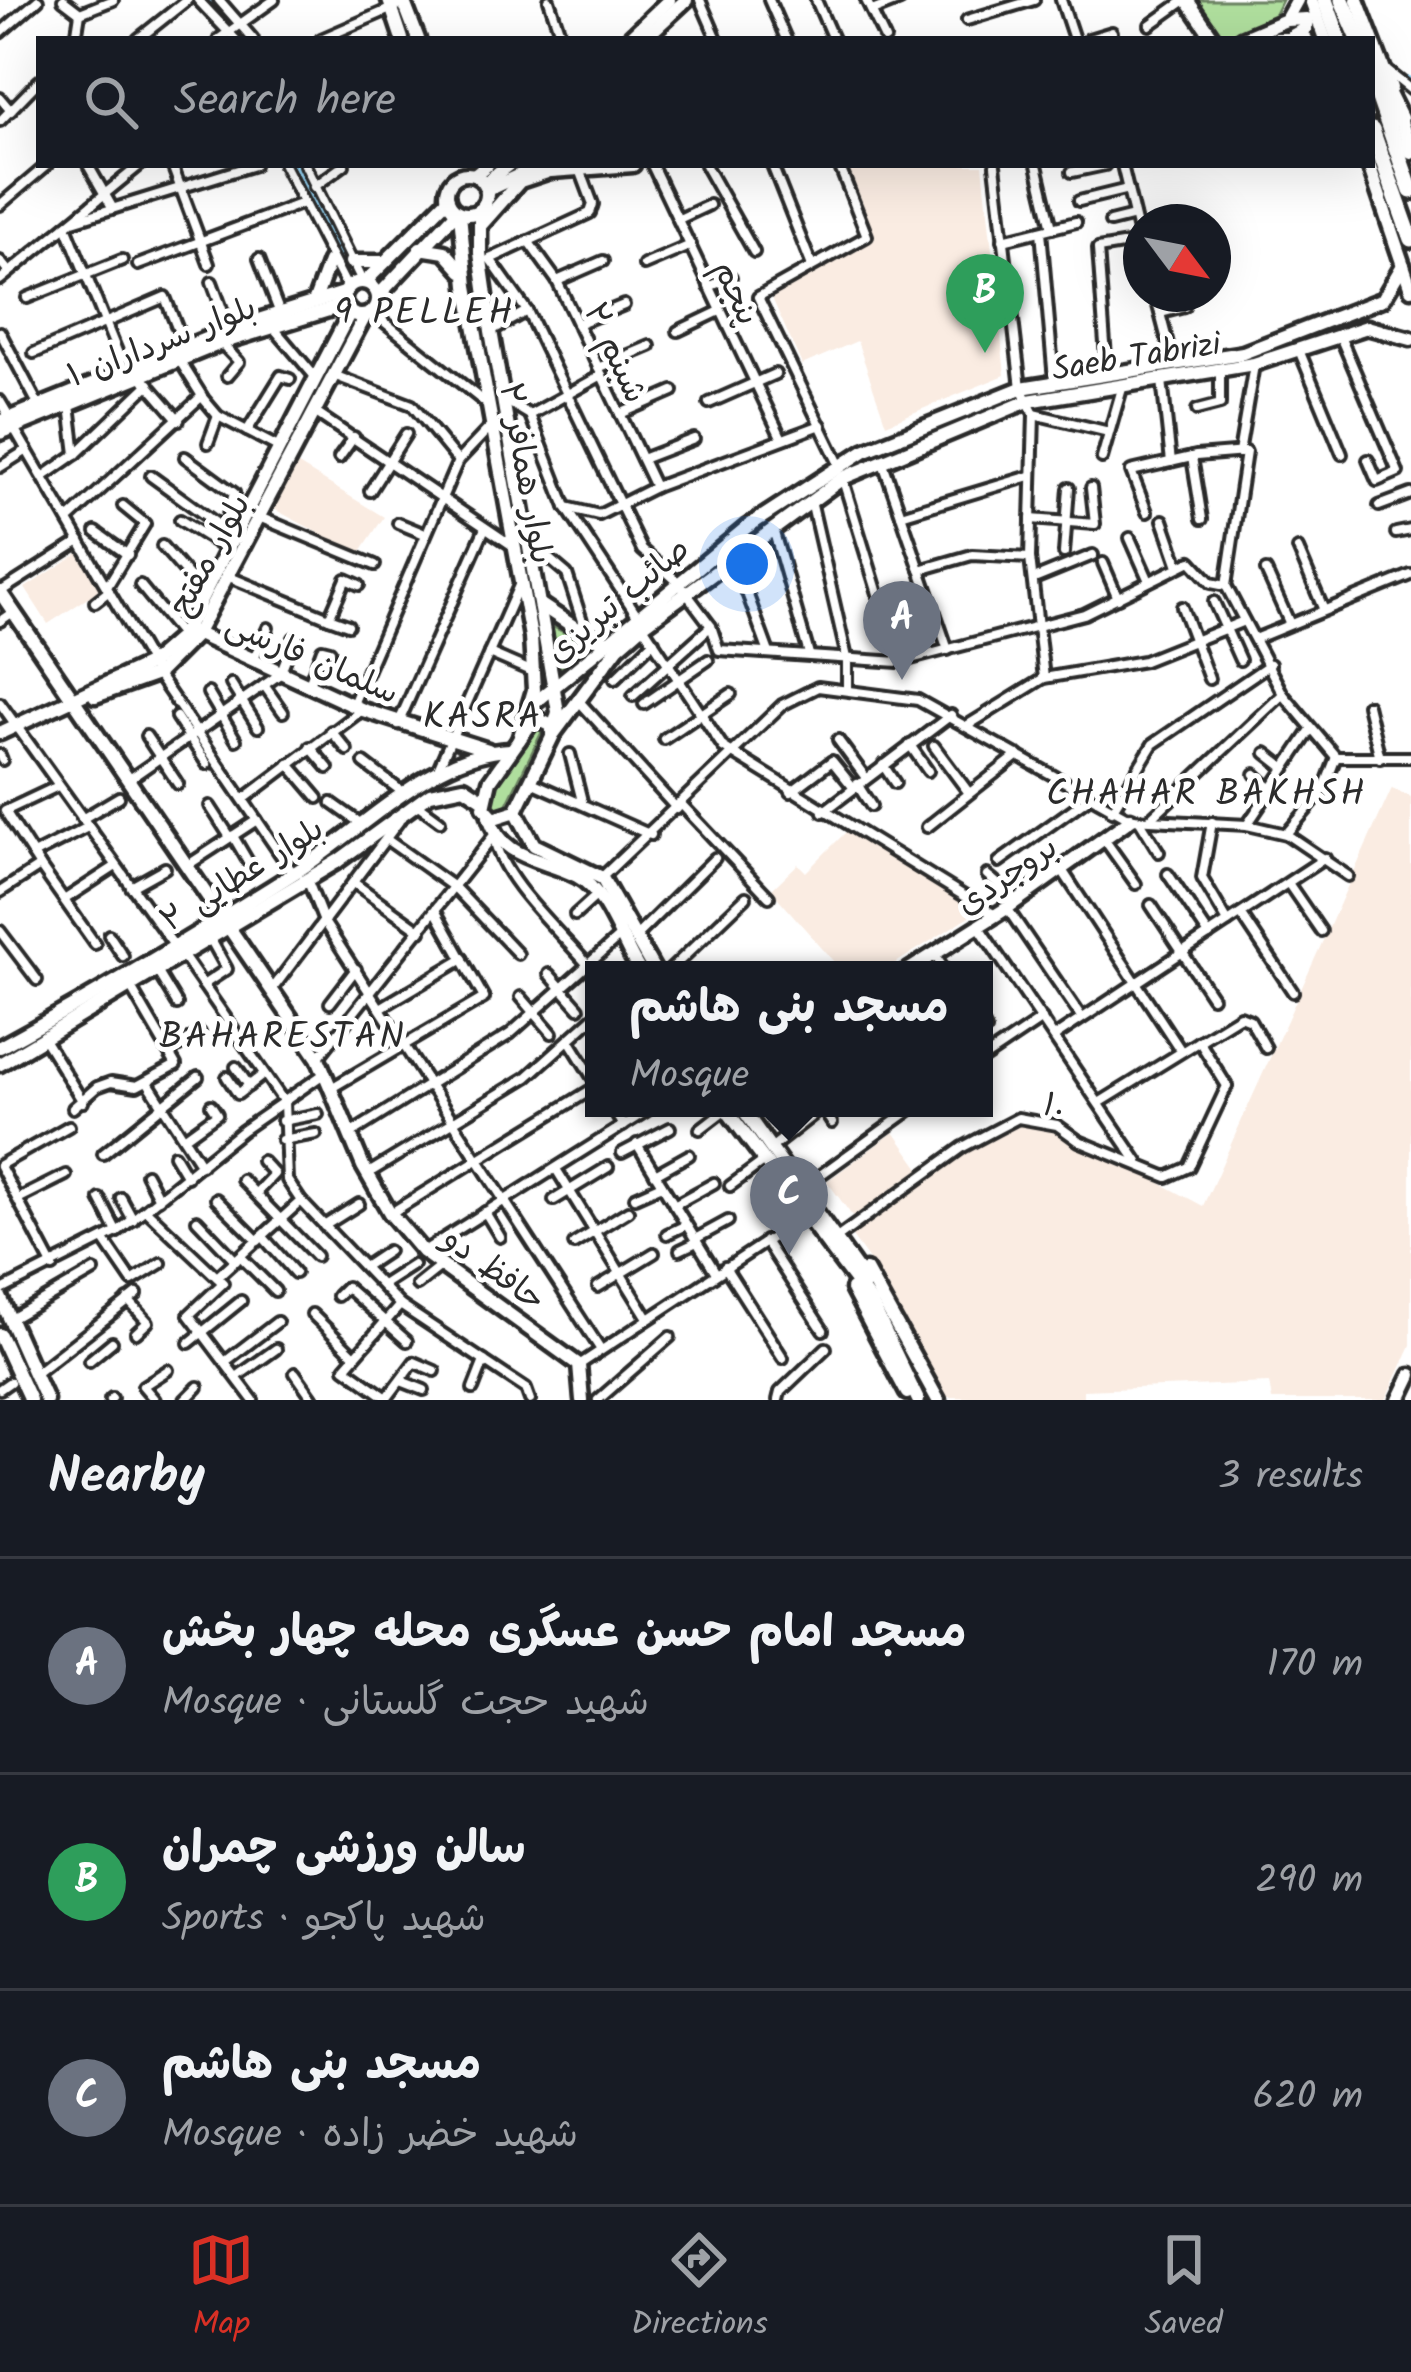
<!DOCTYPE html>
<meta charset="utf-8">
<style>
body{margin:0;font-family:Kalam,"Playpen Sans Arabic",sans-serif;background:#242831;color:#f1f3f6}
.compass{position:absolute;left:1123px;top:204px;width:108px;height:108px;border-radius:50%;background:#171b24;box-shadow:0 12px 48px #0002;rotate:122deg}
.you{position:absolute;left:747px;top:564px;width:42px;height:42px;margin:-30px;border:9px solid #fff;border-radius:50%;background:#1a73e8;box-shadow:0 0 0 18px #1a73e833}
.badge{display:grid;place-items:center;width:78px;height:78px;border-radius:50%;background:#d93025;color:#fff;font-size:39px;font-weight:700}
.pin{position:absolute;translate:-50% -99px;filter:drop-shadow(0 3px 6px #0008)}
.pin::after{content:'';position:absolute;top:63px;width:42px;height:36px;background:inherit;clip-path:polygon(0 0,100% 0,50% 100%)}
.popup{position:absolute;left:585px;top:961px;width:408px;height:156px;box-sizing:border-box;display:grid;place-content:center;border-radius:0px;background:#171b24;filter:drop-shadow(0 3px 9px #0005);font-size:39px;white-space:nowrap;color:#9ea1a6}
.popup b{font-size:45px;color:#f1f3f6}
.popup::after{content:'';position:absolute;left:50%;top:100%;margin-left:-24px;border:24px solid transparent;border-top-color:#171b24}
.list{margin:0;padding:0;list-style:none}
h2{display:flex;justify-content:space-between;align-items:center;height:156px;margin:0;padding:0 48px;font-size:51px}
h2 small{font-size:39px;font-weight:400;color:#9ea1a6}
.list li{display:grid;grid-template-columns:78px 1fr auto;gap:36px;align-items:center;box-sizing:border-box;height:216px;padding:0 48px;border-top:3px solid #363941}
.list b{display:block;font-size:45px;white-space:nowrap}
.list p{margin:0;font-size:39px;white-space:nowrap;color:#9ea1a6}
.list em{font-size:39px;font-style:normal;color:#9ea1a6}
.icon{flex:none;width:66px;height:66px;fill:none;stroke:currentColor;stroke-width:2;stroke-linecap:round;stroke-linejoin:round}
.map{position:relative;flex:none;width:1411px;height:1400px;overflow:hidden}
.search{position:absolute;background:#171b24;box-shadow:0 12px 48px #0002;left:36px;right:36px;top:36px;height:132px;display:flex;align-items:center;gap:30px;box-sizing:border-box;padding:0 42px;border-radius:0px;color:#9ea1a6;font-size:45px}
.sheet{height:804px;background:#171b24}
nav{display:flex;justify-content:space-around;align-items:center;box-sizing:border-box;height:168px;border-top:3px solid #363941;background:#171b24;font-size:33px;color:#9ea1a6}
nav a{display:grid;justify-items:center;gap:6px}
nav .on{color:#d93025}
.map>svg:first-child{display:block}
</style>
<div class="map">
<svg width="1411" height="1400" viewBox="0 0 1411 1400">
<rect width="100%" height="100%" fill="#fff"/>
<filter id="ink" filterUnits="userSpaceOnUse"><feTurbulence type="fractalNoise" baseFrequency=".00833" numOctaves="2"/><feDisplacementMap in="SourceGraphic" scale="24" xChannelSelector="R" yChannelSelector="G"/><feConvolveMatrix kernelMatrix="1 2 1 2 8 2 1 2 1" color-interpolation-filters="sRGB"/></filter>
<g filter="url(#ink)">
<g fill="#faece2">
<path d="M844 165H983L1005 375 886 424 857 341 802 365 771 296 874 239Z"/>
<path d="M295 463 384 517 359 554 272 508Z"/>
<path d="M80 552 103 588 48 624 25 588Z"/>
<path d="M1392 788 1411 797V1345L1386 1400H1272L1269 1383 1083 1390V1400L947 1397 883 1279 850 1234 952 1160 1010 1127 1030 1125 1050 1127 1081 1149 1099 1150 1203 1206Z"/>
<path d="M847 831 976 912 885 970H841L771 890 798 864 806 872Z"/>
<path d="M894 1132 922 1171 855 1220 827 1181Z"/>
</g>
<g fill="#afde9d" stroke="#6d8464" stroke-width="3">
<path d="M1196 0H1282L1268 28 1222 39Z"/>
<path d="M551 626 591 645 559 670Z"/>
<path d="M539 723 545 726 505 808 496 811 488 803 490 793Z"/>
</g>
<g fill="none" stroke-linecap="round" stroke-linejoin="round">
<g stroke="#94d4f6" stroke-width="8">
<path d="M212 0 229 15"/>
<path d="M1408 80 1411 81"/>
<path d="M296 165 344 267"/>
</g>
<defs>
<g id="street">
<path d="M63 0 80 13 113 0"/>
<path d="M198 0 235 39"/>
<path d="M219 0 253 39"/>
<path d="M549 0 562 39"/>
<path d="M700 0 717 39"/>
<path d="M769 0 786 39"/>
<path d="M816 0 833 39"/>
<path d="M866 0 885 39"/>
<path d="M1061 0 1074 39"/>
<path d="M872 11 900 0"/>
<path d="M967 20 1034 0"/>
<path d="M1150 25 1185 0"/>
<path d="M0 33 38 0"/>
<path d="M76 39 80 13"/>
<path d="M138 39 187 0"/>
<path d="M219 39 274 0"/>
<path d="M321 39 404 3"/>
<path d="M1089 39 1112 32"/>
<path d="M1385 69 1411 90"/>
<path d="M0 98 11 111"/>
<path d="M0 121 39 81"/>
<path d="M88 165 112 207"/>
<path d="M172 165 209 264"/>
<path d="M284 165 347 287"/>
<path d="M305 165 362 281"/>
<path d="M652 165 782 439"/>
<path d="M705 165 754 252"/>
<path d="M772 165 812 266"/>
<path d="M995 165 1021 388 1034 414 1030 558 1044 678"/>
<path d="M1037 165 1052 228"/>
<path d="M1122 165 1141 244"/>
<path d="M1072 172 1105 165"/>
<path d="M314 187 344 165"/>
<path d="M1079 201 1128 189"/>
<path d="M0 205 47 165"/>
<path d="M679 219 709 205"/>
<path d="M73 221 254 165"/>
<path d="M1110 222 1134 216"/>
<path d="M66 226 125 371"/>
<path d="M1041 231 1054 380"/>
<path d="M1003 240 1076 222"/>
<path d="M528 241 557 281 655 487"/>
<path d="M259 259 279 311"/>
<path d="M490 259 527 311 642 550 678 582 711 626 719 650 899 662 1084 614 1191 561 1211 583 1226 586 1283 694 1336 757"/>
<path d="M490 259 590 213 593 204 581 172"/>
<path d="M0 261 9 272"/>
<path d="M138 265 300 204"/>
<path d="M644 265 691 245"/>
<path d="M0 280 140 165"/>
<path d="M557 281 603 261"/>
<path d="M212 282 229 328"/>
<path d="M709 287 731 277"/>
<path d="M1155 294 1173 363"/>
<path d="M27 298 122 260"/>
<path d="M372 312 488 405"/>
<path d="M1161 313 1184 307"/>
<path d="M577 324 624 305"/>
<path d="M272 326 316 378"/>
<path d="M491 331 527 311"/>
<path d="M678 331 720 311"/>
<path d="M0 332 39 406"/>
<path d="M1339 334 1398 472 1377 481 1368 460"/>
<path d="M222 344 239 362 227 376"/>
<path d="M1299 350 1342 454"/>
<path d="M34 353 165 297 185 348"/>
<path d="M598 368 650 346"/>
<path d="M1107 371 1098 249 1140 242"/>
<path d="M336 376 412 405 458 461"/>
<path d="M1162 380 1171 462"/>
<path d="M145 381 179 420"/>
<path d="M202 397 218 416 278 447"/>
<path d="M505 400 530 415 566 507 637 615"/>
<path d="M0 401 10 418"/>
<path d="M709 403 775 374"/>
<path d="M70 405 76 454"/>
<path d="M1197 410 1220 404V371"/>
<path d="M316 413 513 546"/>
<path d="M620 414 673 391"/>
<path d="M1034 414 1109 432"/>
<path d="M530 415 602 375"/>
<path d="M14 428 157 674 293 873"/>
<path d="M247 431 281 376 290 379"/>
<path d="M208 443 218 416"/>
<path d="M1239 453 1254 365"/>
<path d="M185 457 234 493 220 545 227 549"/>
<path d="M1192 457 1202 519"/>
<path d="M339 458 354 437"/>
<path d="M1102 458 1123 385"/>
<path d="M642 459 694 439"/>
<path d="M882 460 948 650"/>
<path d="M839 464 758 297 867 236 839 165"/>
<path d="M0 467 27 450"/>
<path d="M151 476 224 529"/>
<path d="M43 477 76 454 149 384"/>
<path d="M843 480 899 662"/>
<path d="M370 491 406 434"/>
<path d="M811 501 847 658V688"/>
<path d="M1379 506 1411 494"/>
<path d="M566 507 599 515 655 487 821 425"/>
<path d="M1147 512 1131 471 1196 456 1246 452 1226 586"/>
<path d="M901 515 1030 476"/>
<path d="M259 517 375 565"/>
<path d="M1031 519 1095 524 1091 488"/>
<path d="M68 520 202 396 180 361"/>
<path d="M180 520 220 545"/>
<path d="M1163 520 1179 566"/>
<path d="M398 523 425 534"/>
<path d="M773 529 809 654"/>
<path d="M96 532 128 555"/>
<path d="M1396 533 1411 530"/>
<path d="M1130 538 1149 581"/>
<path d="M162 546 204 594"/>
<path d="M1298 549 1323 608"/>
<path d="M1064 553 1069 488"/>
<path d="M733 555 768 650"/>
<path d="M547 557 567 574 586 633"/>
<path d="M1103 563 1118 598"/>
<path d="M920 570 972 555 1030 558"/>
<path d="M1266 571 1289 622"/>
<path d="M227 576 329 618 346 579 359 585"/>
<path d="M1034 579 1093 555"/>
<path d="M140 585 182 636"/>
<path d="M107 587 145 524 123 506"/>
<path d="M0 592 80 541"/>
<path d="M95 602 109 591"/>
<path d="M1214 602 1240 660"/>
<path d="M1182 607 1209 679"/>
<path d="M329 618 348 625"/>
<path d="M0 621 13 612"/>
<path d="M643 626 723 747 995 915"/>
<path d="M1257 638 1411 575"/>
<path d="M489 653 533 672"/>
<path d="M253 660 268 628"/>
<path d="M615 679 654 641"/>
<path d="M231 684 258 727"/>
<path d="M309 684 322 649 330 651"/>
<path d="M264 685 283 712"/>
<path d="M208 693 236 740"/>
<path d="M633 696 711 626"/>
<path d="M578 700 677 809"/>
<path d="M0 703 175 947"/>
<path d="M353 704 458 461 492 425"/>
<path d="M644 704 708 660"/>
<path d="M1367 705 1380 758"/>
<path d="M176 717 207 764"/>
<path d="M398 724 485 528"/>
<path d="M968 725 1044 678 1144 661 1244 621"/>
<path d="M331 731 347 750"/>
<path d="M146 736 178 784"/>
<path d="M664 739 731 694"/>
<path d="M838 740 866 778"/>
<path d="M910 745 928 771"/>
<path d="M934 746 969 793"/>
<path d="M310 747 328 768"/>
<path d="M1266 753 1285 768"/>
<path d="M570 754 582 801"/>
<path d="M0 755 2 760"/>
<path d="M1336 757H1411"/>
<path d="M364 763 405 794"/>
<path d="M289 764 318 798"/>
<path d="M883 765 895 783"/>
<path d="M437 771 520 583"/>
<path d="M1255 774 1271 789"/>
<path d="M128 780 280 674 294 638"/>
<path d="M529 781 651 835"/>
<path d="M857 784 871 806"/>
<path d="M791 792 832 761 853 787"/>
<path d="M244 799 362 710"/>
<path d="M332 803 363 825"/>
<path d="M417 804 440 821"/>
<path d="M682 805 769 897"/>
<path d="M210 806 230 837"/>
<path d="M1112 811 1153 744 1270 664"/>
<path d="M823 812 951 715"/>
<path d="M82 819 119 797"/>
<path d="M1150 819 1283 694"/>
<path d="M1140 821 1159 852"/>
<path d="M1212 822 1202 878 1228 922"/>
<path d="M1247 825 1310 731"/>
<path d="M927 827 1018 755"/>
<path d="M1286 834 1323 791 1336 757"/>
<path d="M233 836 253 870"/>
<path d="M494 836C499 880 566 937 594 972"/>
<path d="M386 839 455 888 518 954"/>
<path d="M1104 839 1136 884"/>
<path d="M33 855 88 827"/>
<path d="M999 862 1087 799"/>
<path d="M188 865 257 820"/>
<path d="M40 866 5 811 58 786"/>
<path d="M1062 870 1181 1051"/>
<path d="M1168 874 1209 935"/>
<path d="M987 875 1017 900"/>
<path d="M307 879 324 922 601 1350"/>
<path d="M600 879 782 705 818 687 918 700 1131 819 1247 825 1286 834 1348 876"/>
<path d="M354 883 421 931"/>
<path d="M1288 883 1321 931"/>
<path d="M131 887 165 868"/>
<path d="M0 892 40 866 95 944"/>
<path d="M67 898 116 866"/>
<path d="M1151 905 1212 997"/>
<path d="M1007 908 1082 1018"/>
<path d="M1241 914 1293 992"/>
<path d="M575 915 597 895"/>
<path d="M979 927 1138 1162"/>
<path d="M0 931 37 980"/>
<path d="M109 935 123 956"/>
<path d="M635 937 715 858"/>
<path d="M934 954 945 970"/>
<path d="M183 956 284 1102 287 1180 301 1201 400 1305 526 1389 530 1400"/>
<path d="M670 970 746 897"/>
<path d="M157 971 177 1004"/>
<path d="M549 974 579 1008"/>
<path d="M203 985 227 969 211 940"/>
<path d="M271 991 399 821"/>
<path d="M521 997 552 1033"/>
<path d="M330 1003 356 969"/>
<path d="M382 1007 463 959"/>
<path d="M984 1026 986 1030"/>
<path d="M1054 1037 1325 858"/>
<path d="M44 1039 83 1102"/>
<path d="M569 1040 594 1080"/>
<path d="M169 1052 200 1033"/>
<path d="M318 1058 494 835"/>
<path d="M984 1058 1042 1019"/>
<path d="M236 1067 249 1086"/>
<path d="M227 1077 238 1094 264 1074"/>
<path d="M147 1081 201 1165"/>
<path d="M333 1087 484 998 436 912"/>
<path d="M1099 1103 1240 1016 1250 1020 1266 1048"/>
<path d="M73 1108 97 1087 111 1082 137 1086 176 1065 130 986"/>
<path d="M612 1108 623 1126"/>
<path d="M822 1108 832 1123"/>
<path d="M282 1121 318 1114"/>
<path d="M700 1129 726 1109"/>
<path d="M350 1134 510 1034 619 937"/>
<path d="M184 1138 217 1114 211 1105"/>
<path d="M282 1140 316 1134"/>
<path d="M637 1144 716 1273"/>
<path d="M771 1148 822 1108"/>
<path d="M622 1153 670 1128"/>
<path d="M103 1154 198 1077"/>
<path d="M174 1155 187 1177"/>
<path d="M0 1165 69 1126"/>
<path d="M0 1166 53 1267"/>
<path d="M556 1169 648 1318"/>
<path d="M146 1174 159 1199"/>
<path d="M367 1174 527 1077 594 1017"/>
<path d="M655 1174 689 1155"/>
<path d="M242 1180 316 1256"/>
<path d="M730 1186 764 1161"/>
<path d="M801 1189 913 1108"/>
<path d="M256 1193 274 1174 262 1161"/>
<path d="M635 1197 662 1185"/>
<path d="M121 1198 133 1220"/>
<path d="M18 1199 66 1175"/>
<path d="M100 1199 117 1232"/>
<path d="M216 1199 258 1241"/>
<path d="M554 1200 608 1167"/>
<path d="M674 1205 714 1183"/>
<path d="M146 1210 223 1283 189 1315 253 1400"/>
<path d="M485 1212 500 1237"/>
<path d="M391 1213 594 1088"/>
<path d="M197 1220 236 1261"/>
<path d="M324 1226 359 1204"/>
<path d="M667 1234 686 1225"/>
<path d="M841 1235 963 1147 1018 1118 1057 1125 1079 1141 1167 1177 1189 1167 1227 1086 1199 1041"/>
<path d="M263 1237 295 1273"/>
<path d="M695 1239 728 1221"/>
<path d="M104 1240 132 1281 161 1263"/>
<path d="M765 1241 823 1330"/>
<path d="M574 1244 628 1211"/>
<path d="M680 1250 697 1242"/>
<path d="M424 1251 651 1108"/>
<path d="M241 1257 275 1291"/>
<path d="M364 1267 388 1251"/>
<path d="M725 1267 783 1358"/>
<path d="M217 1277 301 1201"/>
<path d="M382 1285 413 1265"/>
<path d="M417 1285 442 1265"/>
<path d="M598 1287 654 1253"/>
<path d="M0 1291 117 1232 243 1130 325 1073"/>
<path d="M337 1296 346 1287 407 1341"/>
<path d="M128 1300 148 1322 136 1333"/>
<path d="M400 1305 345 1368 387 1398 414 1362 435 1371"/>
<path d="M312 1314 355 1356"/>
<path d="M11 1319 94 1271"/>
<path d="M189 1343 241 1301"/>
<path d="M89 1361 112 1342"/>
<path d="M226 1361 277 1322"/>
<path d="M579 1365 805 1216"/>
<path d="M36 1373 137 1294"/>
<path d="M295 1373 314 1400"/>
<path d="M238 1376 276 1349"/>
<path d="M401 1381 424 1390"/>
<path d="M0 1389 10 1382"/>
<path d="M473 1389 484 1361"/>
<path d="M110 1400 112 1398"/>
<path d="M155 1400 143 1386 168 1370"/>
<path d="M185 1400 198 1387"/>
<path d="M598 1400 670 1337"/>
<path d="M778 1400 780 1392 826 1348"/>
</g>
<g id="secondary">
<path d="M1187 0 1214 39"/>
<path d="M1311 0 1325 39"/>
<path d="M1357 0 1391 88"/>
<path d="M1286 20 1307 19 1306 28 1292 36"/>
<path d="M628 39 669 0"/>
<path d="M644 39 686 0"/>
<path d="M1241 39 1286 20 1297 0"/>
<path d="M1275 39H1306"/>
<path d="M1398 113 1411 152"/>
<path d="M1369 165 1411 289"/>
<path d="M474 175 487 165"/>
<path d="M485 183 508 165"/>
<path d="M487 190 524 173 633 165"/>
<path d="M351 262H384"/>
<circle cx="361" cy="299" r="17"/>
<path d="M365 282 448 199"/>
<path d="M378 296 457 212"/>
<path d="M315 300 329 262"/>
<path d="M0 422 230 329 344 293"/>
<path d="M0 433 221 343 345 305"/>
<path d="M0 592 318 1058 363 1166 390 1213 423 1252 579 1365 582 1400"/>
<path d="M541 605 586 635 608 641"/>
<path d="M191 631 363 710 488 750"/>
<path d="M95 696 157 674 196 635 365 316"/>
<path d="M530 707 747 527 864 451 1021 388 1243 353 1383 299 1403 265"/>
<path d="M0 733 151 663 182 636 350 312"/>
<path d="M552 736 618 647 642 626 843 478 1028 401 1254 364 1367 327 1411 339"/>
<path d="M909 970 1007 908 1131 819"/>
<path d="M0 1047C101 992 201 932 299 870 362 830 432 753 510 750"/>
<path d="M0 1064 338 861 430 794 464 787 484 800"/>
<path d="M0 1297 46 1400"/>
<path d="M0 1335 30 1400"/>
<path d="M1399 1400 1411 1375"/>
</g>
<g id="primary">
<path d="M389 0 402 39"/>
<path d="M403 0 418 39"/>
<circle cx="467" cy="194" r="20"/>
<path d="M480 210V253L491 331 558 712 553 730"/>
<path d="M460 214 467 286 531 637 534 690 519 740"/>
<path d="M481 225 520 181 547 172"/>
<path d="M420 248 445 252 462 271"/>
<path d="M540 720 552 726V737L516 811 494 818 484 807 490 781 531 723Z"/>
<path d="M516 811 534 845 602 878 654 970"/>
<path d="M489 816C501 860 542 858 577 876 606 891 622 943 639 970"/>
<path d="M725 1108 871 1302 918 1400"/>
<path d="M742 1108 867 1283"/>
<path d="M866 1270 938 1400"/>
<path d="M852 1289 907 1393"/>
</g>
<g id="highway">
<path d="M1325 0 1339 39"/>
<path d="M1342 0 1359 39"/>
<path d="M1372 63 1400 119"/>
<path d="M1372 78 1411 191"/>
<path d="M1372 130 1411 239"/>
</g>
</defs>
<use href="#street" stroke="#2b2b2b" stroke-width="16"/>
<use href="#secondary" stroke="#2b2b2b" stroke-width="21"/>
<use href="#primary" stroke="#2b2b2b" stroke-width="21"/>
<use href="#highway" stroke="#2b2b2b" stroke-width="24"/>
<use href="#street" stroke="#fff" stroke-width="8"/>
<use href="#secondary" stroke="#fff" stroke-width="12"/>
<use href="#primary" stroke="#fff" stroke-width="12"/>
<use href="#highway" stroke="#fff" stroke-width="15"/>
</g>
</g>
<g text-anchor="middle" stroke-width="10" stroke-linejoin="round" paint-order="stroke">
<g font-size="33" fill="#2b2b2b" stroke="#fff">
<text transform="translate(738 292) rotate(66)" y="12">پنجم</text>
<text transform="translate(161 340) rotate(-21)" y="12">بلوار سرداران ۱</text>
<text transform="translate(617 352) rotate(65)" y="12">شبنم ۲</text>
<text transform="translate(1136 355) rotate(-9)" y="12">Saeb Tabrizi</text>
<text transform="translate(528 473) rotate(80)" y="12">بلوار همافر ۲</text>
<text transform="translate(208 554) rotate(-61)" y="12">بلوار مفتح</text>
<text transform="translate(617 599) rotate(-40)" y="12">صائب تبریزی</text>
<text transform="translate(313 657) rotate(23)" y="12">سلمان فارسی</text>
<text transform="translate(241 873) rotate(-32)" y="12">بلوار عطایی ۲</text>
<text transform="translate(1006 874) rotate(-34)" y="12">بروجردی</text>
<text transform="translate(1055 1105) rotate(20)" y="12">۱۰</text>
<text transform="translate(495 1268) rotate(36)" y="12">حافظ دو</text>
</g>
<g font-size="36" letter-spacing="3" fill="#2b2b2b" stroke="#fff">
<text x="425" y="324">9 PELLEH</text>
<text x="483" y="728">KASRA</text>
<text x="1207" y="805">CHAHAR BAKHSH</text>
<text x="283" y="1048">BAHARESTAN</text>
</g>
</g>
</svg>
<svg class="compass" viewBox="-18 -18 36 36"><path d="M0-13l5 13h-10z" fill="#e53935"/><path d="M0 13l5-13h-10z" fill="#9ea1a6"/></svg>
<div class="you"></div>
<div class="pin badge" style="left:902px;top:680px;background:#6b7280">A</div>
<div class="pin badge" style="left:985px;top:353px;background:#2e9e5b">B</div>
<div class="pin badge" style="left:789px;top:1255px;background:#6b7280">C</div>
<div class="popup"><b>مسجد بنی هاشم</b>Mosque</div>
<div class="search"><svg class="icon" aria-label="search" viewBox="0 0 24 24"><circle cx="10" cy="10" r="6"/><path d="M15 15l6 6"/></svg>Search here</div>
</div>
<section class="sheet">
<h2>Nearby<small>3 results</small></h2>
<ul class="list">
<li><span class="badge" style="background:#6b7280">A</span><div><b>مسجد امام حسن عسگری محله چهار بخش</b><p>Mosque · شهید حجت گلستانی</p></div><em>170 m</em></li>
<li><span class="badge" style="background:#2e9e5b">B</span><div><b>سالن ورزشی چمران</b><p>Sports · شهید پاکجو</p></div><em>290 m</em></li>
<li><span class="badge" style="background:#6b7280">C</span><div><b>مسجد بنی هاشم</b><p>Mosque · شهید خضر زاده</p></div><em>620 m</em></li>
</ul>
</section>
<nav>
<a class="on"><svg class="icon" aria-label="map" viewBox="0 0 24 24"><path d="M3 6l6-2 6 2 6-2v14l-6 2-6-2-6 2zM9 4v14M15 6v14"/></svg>Map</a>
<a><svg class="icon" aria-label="directions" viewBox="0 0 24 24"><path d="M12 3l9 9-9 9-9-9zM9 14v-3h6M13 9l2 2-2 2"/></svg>Directions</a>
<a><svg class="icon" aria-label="saved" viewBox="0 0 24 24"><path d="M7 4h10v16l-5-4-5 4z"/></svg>Saved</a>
</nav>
